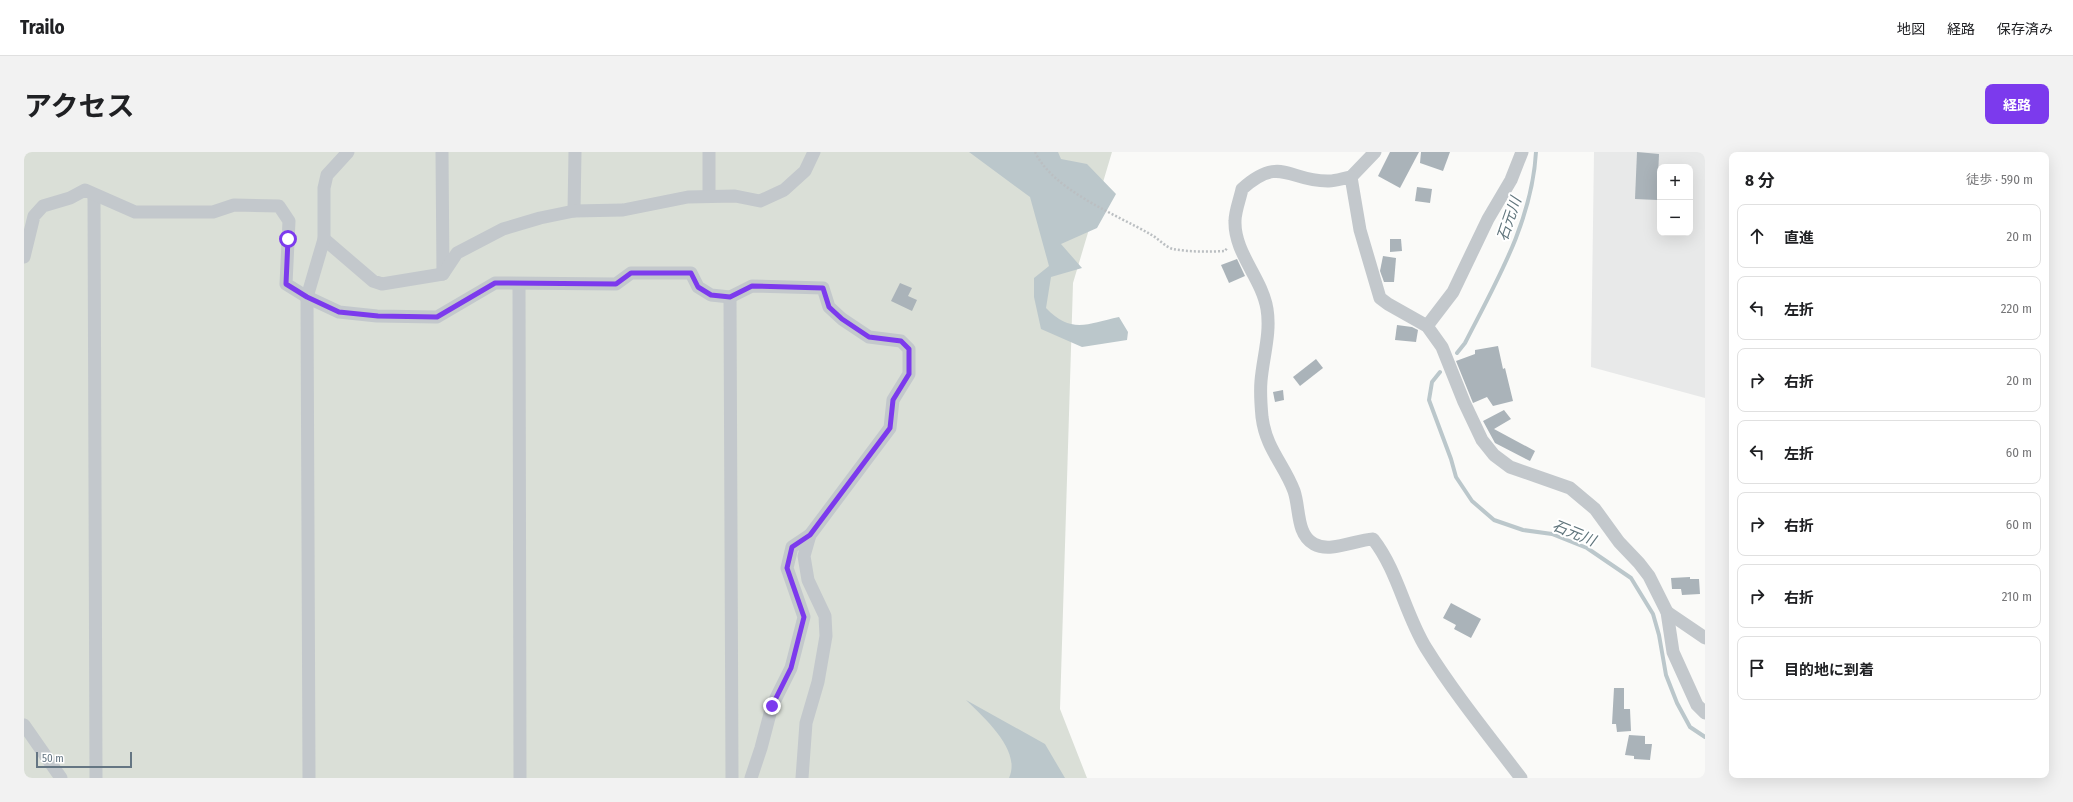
<!DOCTYPE html>
<html lang="ja">
<meta charset="utf-8">
<style>
body{margin:0;font-family:"Fira Sans Condensed","Noto Sans JP",sans-serif;background:#f2f2f2;color:#202124}
.controls{position:absolute;right:12px;top:12px;display:grid;overflow:hidden;border-radius:8px;box-shadow:0 4px 16px #0002}
.controls button{width:36px;height:36px;display:grid;place-items:center;padding:0;border:0;border-bottom:1px solid #e0e0e0;background:#fff;color:#202124;font:20px sans-serif}
.scale{position:absolute;left:12px;bottom:10px;width:96px;box-sizing:border-box;padding-left:4px;border:2px solid #657683;border-top:0;font-size:11px;line-height:14px;white-space:nowrap;color:#657683;-webkit-text-stroke:3px #fff;paint-order:stroke}
.stop{position:absolute;width:12px;height:12px;margin:-9px;border:3px solid #7c3aed;border-radius:50%;background:#fff}
.stop.end{background:#7c3aed;border-color:#fff;box-shadow:0 1px 4px #0008}
.list{margin:0;padding:0;list-style:none}
h2{display:flex;justify-content:space-between;align-items:center;height:52px;margin:0;padding:0 16px;font-size:17px}
h2 small{font-size:13px;font-weight:400;color:#757577}
.list li{display:grid;grid-template-columns:26px 1fr auto;gap:12px;align-items:center;box-sizing:border-box;height:64px;margin:0 8px 8px;padding:0 8px;border:1px solid #e0e0e0;border-radius:8px}
.list b{display:block;font-size:15px;white-space:nowrap}
.list em{font-size:13px;font-style:normal;color:#757577}
.icon{flex:none;width:22px;height:22px;fill:none;stroke:currentColor;stroke-width:2;stroke-linecap:round;stroke-linejoin:round}
.map{position:relative;flex:none;width:1681px;height:626px;overflow:hidden;border-radius:8px}
header{display:flex;align-items:center;gap:24px;box-sizing:border-box;height:56px;padding:0 20px;background:#fff;border-bottom:1px solid #e0e0e0}
header strong{font-size:19px}
nav{display:flex;gap:22px;margin-inline-start:auto;font-size:14px}
.intro{display:flex;align-items:center;justify-content:space-between;box-sizing:border-box;height:96px;padding:0 24px}
h1{margin:0;font-size:28px}
.button{padding:10px 18px;border-radius:8px;background:#7c3aed;color:#fff;font-size:14px;font-weight:700}
main{display:flex;gap:24px;padding:0 24px}
aside{flex:1;background:#fff;border-radius:8px;box-shadow:0 4px 16px #0002}
.map>svg:first-child{display:block}
</style>
<header>
<strong>Trailo</strong>
<nav><a>地図</a><a>経路</a><a>保存済み</a></nav>
</header>
<div class="intro"><h1>アクセス</h1><a class="button">経路</a></div>
<main>
<div class="map">
<svg width="1681" height="626" viewBox="0 0 1681 626">
<rect width="100%" height="100%" fill="#fafaf8"/>
<path fill="#e8e9e9" fill-rule="evenodd" d="M1570 0H1681V246L1567 215ZM1636 15H1666V81H1636Z"/>
<path fill="#dadfd7" d="M0 0H1088L1049 131 1036 557 1063 626H0Z"/>
<g fill="#bbc7cb">
<path d="M945 0H1034L1037 7 1063 12 1092 42 1073 76 1037 92 1058 116 1027 125 1022 156C1047 182 1063 172 1095 165L1104 180 1103 188 1058 195 1017 177 1010 145V126L1025 114 1006 45Z"/>
<path d="M942 548 1021 592 1041 626H985C998 598 959 565 942 548Z"/>
</g>
<g fill="none" stroke-linecap="round" stroke-linejoin="round">
<g stroke="#bbc7cb" stroke-width="4">
<path d="M1433 201 1441 191C1472 130 1508 70 1512 0"/>
<path d="M1416 220 1408 230 1405 248 1427 307 1432 325 1448 349 1470 368 1499 378 1528 382 1563 396 1607 426 1629 462 1635 483 1642 523 1653 551 1666 575 1681 585"/>
</g>
</g>
<g fill="#aab3b9">
<path d="M1366 0H1395L1376 36 1354 24Z"/>
<path d="M1397 0H1426L1419 19 1396 11Z"/>
<path d="M1613 0 1635 2 1633 48 1611 47Z"/>
<path d="M1393 35 1408 37 1406 51 1391 49Z"/>
<path d="M1366 87H1377L1378 99 1366 100Z"/>
<path d="M1359 104 1372 106 1370 130H1360L1356 119Z"/>
<path d="M1213 107 1221 124 1205 131 1197 113Z"/>
<path d="M876 131 888 136 884 144 893 148 888 159 867 149Z"/>
<path d="M1373 173 1388 175 1394 178 1392 190 1371 188Z"/>
<path d="M1474 194 1479 217 1481 216 1489 249 1469 254 1463 245 1449 251 1432 209 1451 202V198Z"/>
<path d="M1292 207 1299 216 1276 234 1269 225Z"/>
<path d="M1259 238 1260 248 1251 250 1249 240Z"/>
<path d="M1480 258 1487 267 1470 277 1511 299 1506 309 1471 291 1459 269Z"/>
<path d="M1666 425V427H1675L1676 442 1658 443 1657 437H1648L1647 426Z"/>
<path d="M1427 451 1457 467 1447 486 1430 477 1432 473 1419 466Z"/>
<path d="M1590 536H1600V557H1606L1607 579 1593 580 1592 572H1588Z"/>
<path d="M1605 583 1621 584V592H1628L1626 608 1610 607V604L1601 603Z"/>
</g>
<g fill="none" stroke-linecap="round" stroke-linejoin="round">
<path stroke="#bbbfc2" stroke-width="2.5" stroke-dasharray="2 2" stroke-linecap="butt" d="M1011 0C1029 38 1091 62 1126 82 1134 86 1141 95 1149 97 1165 100 1185 100 1201 99L1203 96"/>
<g stroke="#c3c8cc" stroke-width="13">
<path d="M418 0 419 122"/>
<path d="M685 0V44"/>
<path d="M1327 25 1351 0"/>
<path d="M70 43 72 626"/>
<path d="M550 59 551 0"/>
<path d="M300 87 349 129 358 132 419 122 433 101 479 77 516 66 550 59 599 58 664 45 711 44 736 49 760 38 781 19 790 0"/>
<path d="M0 105 10 64 19 54 46 46 61 38 111 60H189L210 53 255 54 265 69 262 132 283 145 315 160 353 164 413 165 471 131 592 132 607 121H667L674 135 687 143 706 145 728 134 799 136 805 155 818 167 845 185 877 189 885 197V222L869 248 866 276 786 383 780 404 784 428 801 464 802 484 794 530 782 571 778 626"/>
<path d="M495 132 496 626"/>
<path d="M706 145 708 626"/>
<path d="M1403 174 1429 140 1464 67 1487 28 1498 0"/>
<path d="M1643 460 1681 486"/>
<path d="M0 573 37 626"/>
<path d="M285 626 283 145 300 87V36L303 23 324 0"/>
<path d="M727 626 737 596 748 554 767 516 780 465 763 416 768 395 786 383"/>
<path d="M1497 626C1465 584 1430 541 1402 496 1381 462 1374 419 1349 387 1331 388 1306 401 1290 392 1272 382 1276 356 1270 339 1260 312 1242 297 1238 265 1237 254 1236 240 1237 229 1239 205 1247 181 1243 157 1238 126 1210 101 1211 69 1211 59 1216 47 1218 37 1257 2 1265 30 1305 29 1312 29 1320 26 1327 25L1336 78 1356 146 1364 152 1403 174 1418 195 1440 250 1458 288 1470 303 1486 315 1546 336 1571 357 1595 390 1615 411 1625 424 1643 460 1649 500 1673 553 1681 561"/>
</g>
</g>
<g fill="none" stroke-linecap="round" stroke-linejoin="round">
<path stroke="#7c3aed" stroke-width="5" d="M264 87 262 132 283 145 315 160 354 164 413 165 471 131 592 132 607 121H667L674 135 687 143 706 145 728 134 799 136 805 155 818 167 845 185 877 189 885 197V222L869 248 866 276 786 383 768 395 763 416 780 465 767 516 748 554"/>
</g>
<g text-anchor="middle" stroke-width="4" stroke-linejoin="round" paint-order="stroke">
<g font-size="15" font-style="italic" fill="#60757c" stroke="#fff">
<text transform="translate(1485 67) rotate(-71)" y="5">石元川</text>
<text transform="translate(1550 381) rotate(22)" y="5">石元川</text>
</g>
</g>
</svg>
<div class="controls">
<button>+</button>
<button>−</button>
</div>
<div class="scale">50 m</div>
<div class="stop" style="left:264px;top:87px"></div>
<div class="stop end" style="left:748px;top:554px"></div>
</div>
<aside>
<h2>8 分<small>徒歩 · 590 m</small></h2>
<ul class="list">
<li><svg class="icon" aria-label="ahead" viewBox="0 0 24 24"><path d="M12 20V5M6 11l6-6 6 6"/></svg><div><b>直進</b></div><em>20 m</em></li>
<li><svg class="icon" aria-label="left" viewBox="0 0 24 24"><path d="M17 20v-9H6M10 6l-5 5 5 5"/></svg><div><b>左折</b></div><em>220 m</em></li>
<li><svg class="icon" aria-label="right" viewBox="0 0 24 24"><path d="M7 20v-9h11M14 6l5 5-5 5"/></svg><div><b>右折</b></div><em>20 m</em></li>
<li><svg class="icon" aria-label="left" viewBox="0 0 24 24"><path d="M17 20v-9H6M10 6l-5 5 5 5"/></svg><div><b>左折</b></div><em>60 m</em></li>
<li><svg class="icon" aria-label="right" viewBox="0 0 24 24"><path d="M7 20v-9h11M14 6l5 5-5 5"/></svg><div><b>右折</b></div><em>60 m</em></li>
<li><svg class="icon" aria-label="right" viewBox="0 0 24 24"><path d="M7 20v-9h11M14 6l5 5-5 5"/></svg><div><b>右折</b></div><em>210 m</em></li>
<li><svg class="icon" aria-label="arrive" viewBox="0 0 24 24"><path d="M6 21V4h12l-3 4 3 4H6"/></svg><div><b>目的地に到着</b></div></li>
</ul>
</aside>
</main>
